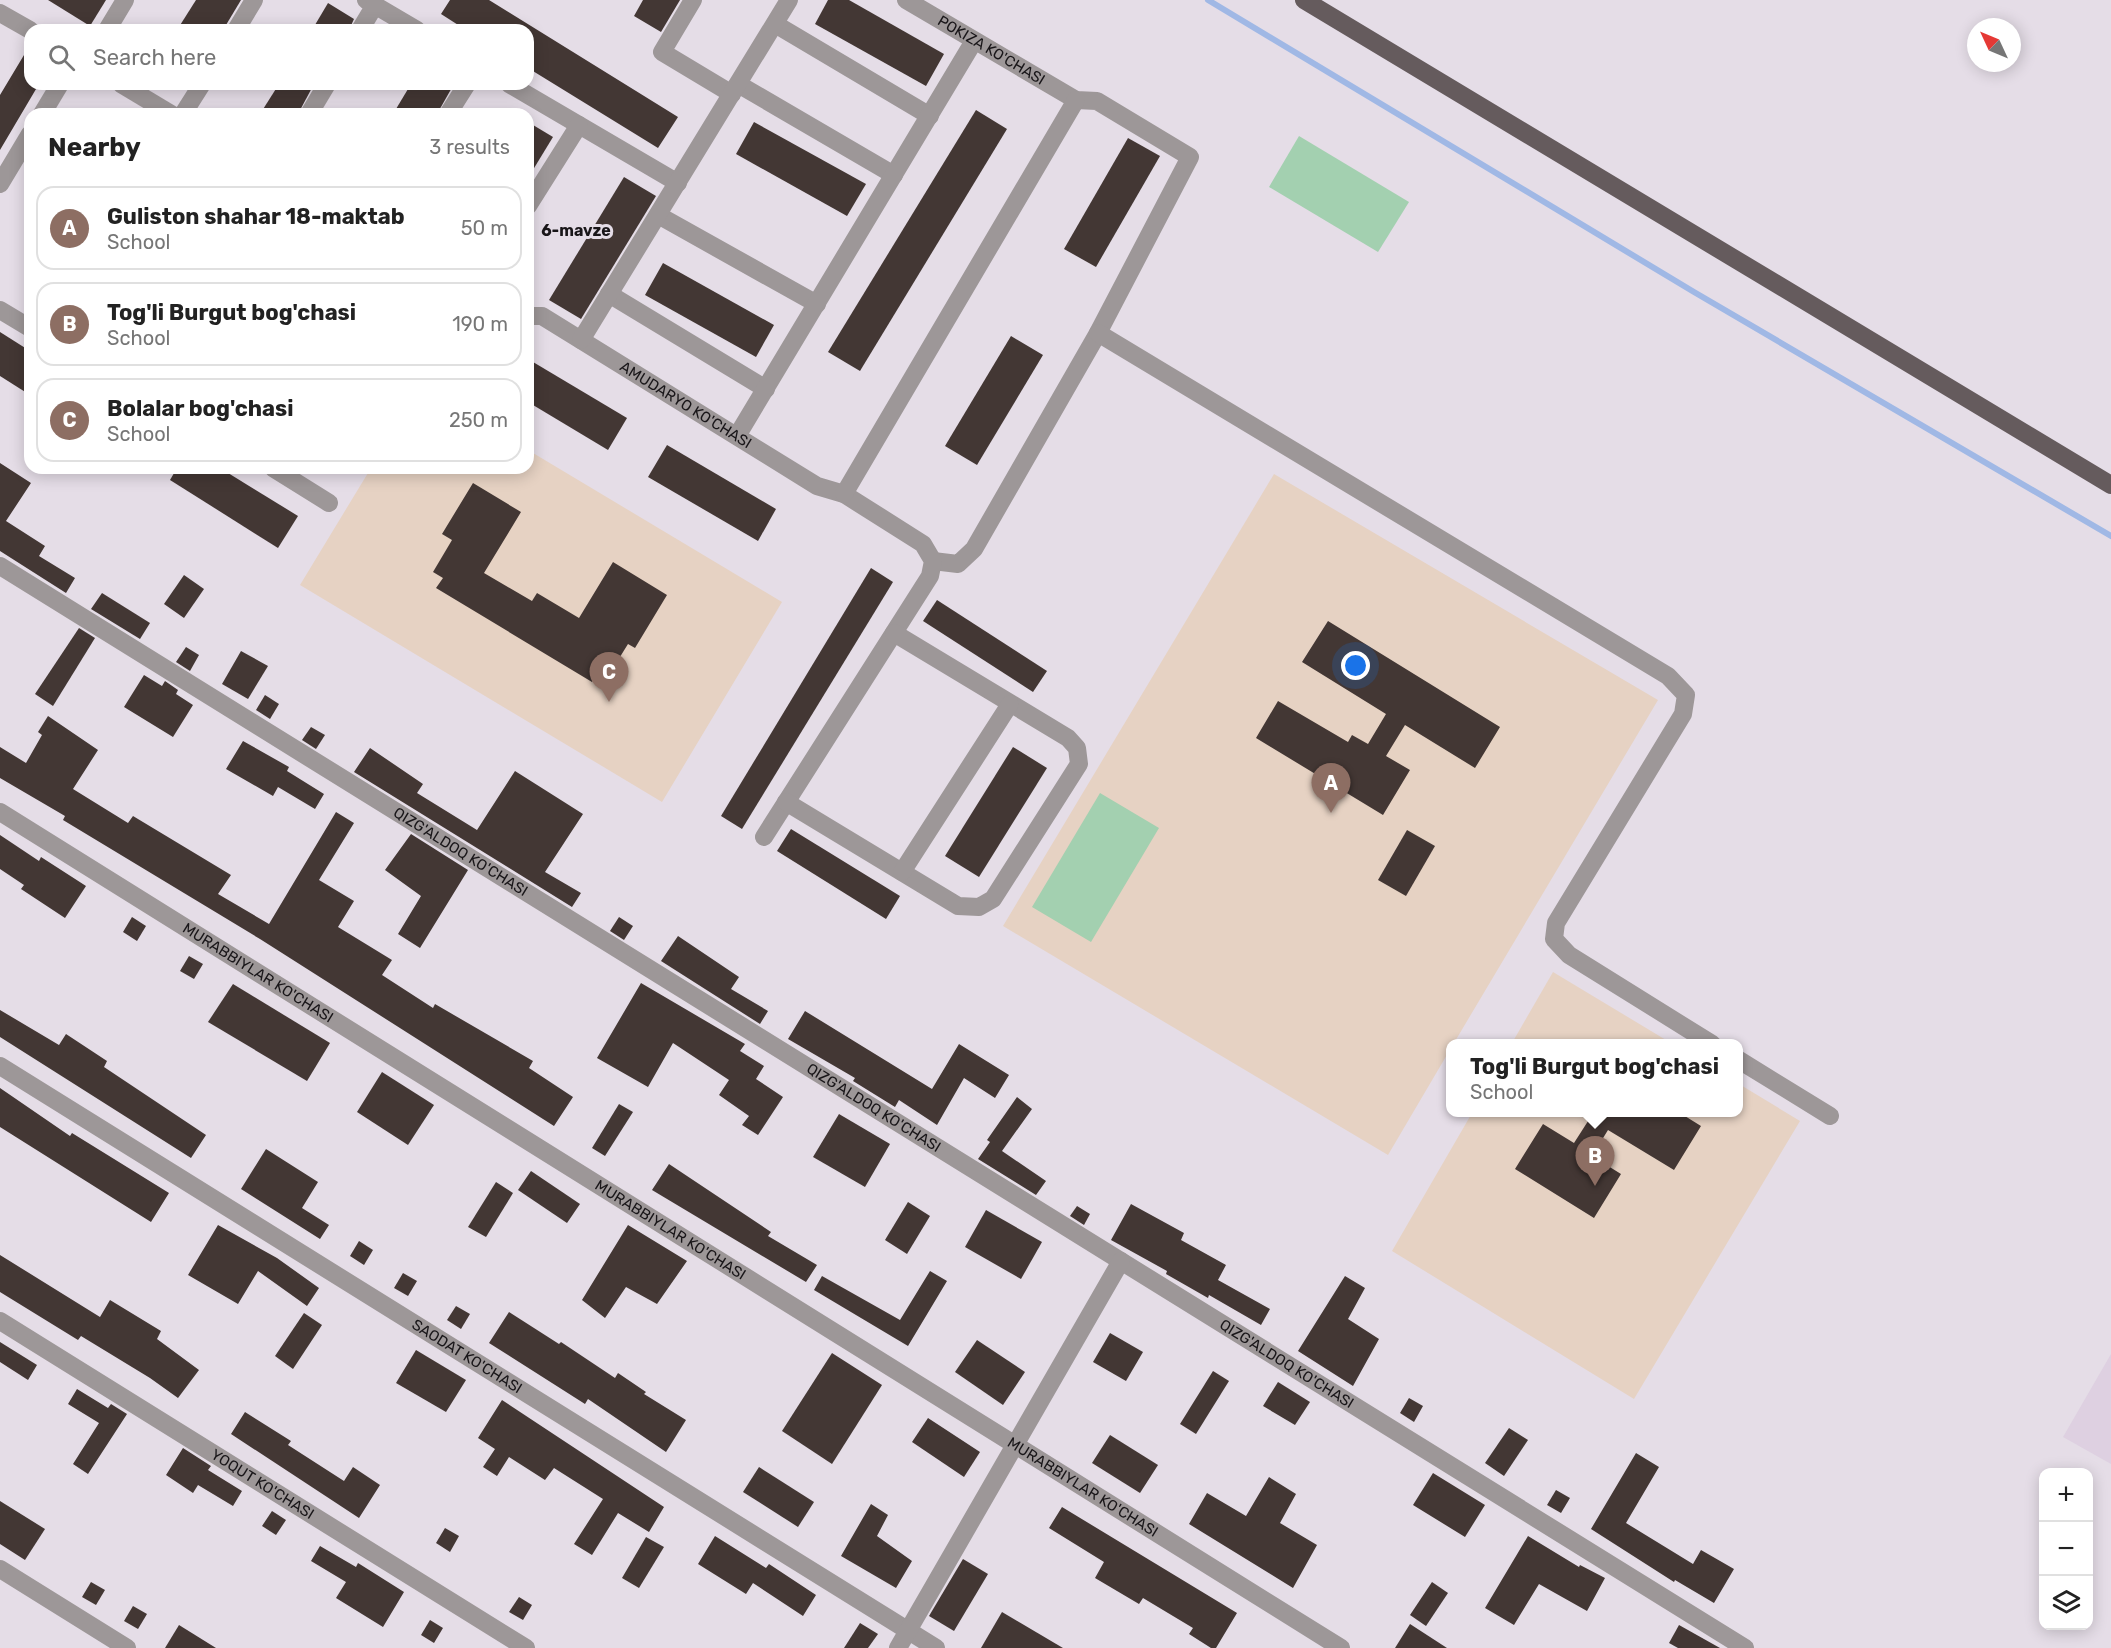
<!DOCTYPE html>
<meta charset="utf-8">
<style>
body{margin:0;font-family:Rubik,sans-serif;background:#f2f2f2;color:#222}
.controls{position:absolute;right:18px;bottom:18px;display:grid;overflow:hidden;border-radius:12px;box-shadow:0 3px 15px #0003}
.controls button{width:54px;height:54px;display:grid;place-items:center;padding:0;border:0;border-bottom:2px solid #e0e0e0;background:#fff;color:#222;font:30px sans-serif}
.compass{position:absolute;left:1967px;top:18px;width:54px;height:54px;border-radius:50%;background:#fff;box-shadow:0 3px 15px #0003;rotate:314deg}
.you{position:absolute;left:1356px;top:666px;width:21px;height:21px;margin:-15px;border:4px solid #fff;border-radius:50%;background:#1a73e8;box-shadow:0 0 0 9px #1a73e833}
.badge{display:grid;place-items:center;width:39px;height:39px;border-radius:50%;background:#7c3aed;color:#fff;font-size:20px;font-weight:700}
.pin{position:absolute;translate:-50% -50px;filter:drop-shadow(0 2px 3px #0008)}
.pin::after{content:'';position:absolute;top:32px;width:21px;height:18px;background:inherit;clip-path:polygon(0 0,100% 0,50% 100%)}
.popup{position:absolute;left:1446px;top:1039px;width:297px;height:78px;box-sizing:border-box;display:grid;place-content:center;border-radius:12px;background:#fff;filter:drop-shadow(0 2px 4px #0005);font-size:20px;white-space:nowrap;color:#767676}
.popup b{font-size:22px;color:#222}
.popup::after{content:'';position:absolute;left:50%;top:100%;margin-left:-12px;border:12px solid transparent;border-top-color:#fff}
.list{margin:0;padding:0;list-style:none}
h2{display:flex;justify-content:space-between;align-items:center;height:78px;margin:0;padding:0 24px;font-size:26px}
h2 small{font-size:20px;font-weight:400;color:#767676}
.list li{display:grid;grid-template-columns:39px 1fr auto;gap:18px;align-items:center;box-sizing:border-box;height:84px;margin:0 12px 12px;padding:0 12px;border:2px solid #e0e0e0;border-radius:18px}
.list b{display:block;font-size:22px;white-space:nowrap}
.list p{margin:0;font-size:20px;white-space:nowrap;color:#767676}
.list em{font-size:20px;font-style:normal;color:#767676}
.icon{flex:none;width:33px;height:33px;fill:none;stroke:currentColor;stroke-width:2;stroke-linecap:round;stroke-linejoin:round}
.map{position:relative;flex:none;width:2111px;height:1648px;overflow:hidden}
.search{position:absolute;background:#fff;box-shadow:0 3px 15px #0003;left:24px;top:24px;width:510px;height:66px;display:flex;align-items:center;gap:15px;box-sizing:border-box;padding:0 21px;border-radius:18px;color:#767676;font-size:22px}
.panel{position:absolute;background:#fff;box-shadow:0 3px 15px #0003;left:24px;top:108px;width:510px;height:366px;border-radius:18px}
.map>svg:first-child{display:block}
</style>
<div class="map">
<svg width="2111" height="1648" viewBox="0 0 2111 1648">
<rect width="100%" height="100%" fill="#e5dde7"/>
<path fill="#ded0e1" d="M2111 1354V1464L2063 1437Z"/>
<g fill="#e6d2c3">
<path d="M528 450 782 602 662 802 300 585 371 468H528Z"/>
<path d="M1274 474 1658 700 1454 1043 1451 1044V1048L1388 1155 1003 926Z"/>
<path d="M1553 972 1671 1043H1512Z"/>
<path d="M1739 1084 1800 1121 1634 1399 1392 1251 1472 1113 1739 1112Z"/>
</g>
<g fill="#a3d0b0">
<path d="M1299 136 1409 202 1378 252 1269 187Z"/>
<path d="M1100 793 1159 828 1091 942 1032 907Z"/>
</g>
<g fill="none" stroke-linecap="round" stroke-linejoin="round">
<path stroke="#a0b8e5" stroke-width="6" d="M1208 0 1694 292 2111 536"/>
</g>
<g fill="#433734">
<path d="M48 0H106L90 26Z"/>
<path d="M196 0H241L223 30H177Z"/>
<path d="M450 0H489L678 117 658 148 528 68V30H466L441 14Z"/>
<path d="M643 0H680L661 32 634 16Z"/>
<path d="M828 0H849L944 54 926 86 815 24Z"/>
<path d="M328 3 354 19 349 30H312Z"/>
<path d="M30 45V84H39L0 150V95Z"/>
<path d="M279 84H314L298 114H260Z"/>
<path d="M411 84H454L437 114H393Z"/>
<path d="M976 110 1007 129 860 371 828 352Z"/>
<path d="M528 122 553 137 528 178Z"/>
<path d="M754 122 866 184 847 216 736 154Z"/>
<path d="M1128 138 1160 156 1096 267 1064 249Z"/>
<path d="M624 177 656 196 581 319 549 300Z"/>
<path d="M663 263 774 325 756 357 645 295Z"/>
<path d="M0 332 30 351V395L0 376Z"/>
<path d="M1011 336 1043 355 977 465 945 446Z"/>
<path d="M528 359 627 418 608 450 528 402Z"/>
<path d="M667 445 776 509 758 541 648 477Z"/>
<path d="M0 463 31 483 6 521 45 546 39 556 75 578 66 593 0 551Z"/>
<path d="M177 468H220L298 516 278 548 170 480Z"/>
<path d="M473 483 521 512 484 573 532 601 537 593 579 618 613 562 667 595 635 648 628 644 610 673 601 667 592 682 436 588 443 578 433 572 452 540 442 534Z"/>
<path d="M871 568 893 582 742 829 721 816Z"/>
<path d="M184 575 204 589 184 618 164 604Z"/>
<path d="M102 593 150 623 140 639 91 609Z"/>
<path d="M937 600 1047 671 1033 692 923 621Z"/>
<path d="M1328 621 1500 727 1475 768 1405 725 1386 756 1410 770 1383 815 1256 738 1278 701 1348 742 1352 735 1368 744 1386 714 1302 662Z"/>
<path d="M79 628 95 638 53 706 35 694Z"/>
<path d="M186 647 199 655 190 671 176 662Z"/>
<path d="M241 651 268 666 248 699 222 684Z"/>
<path d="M144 675 162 686 165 681 178 690 176 694 193 705 173 737 124 707Z"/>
<path d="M265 695 279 704 270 719 256 710Z"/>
<path d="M48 716 98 750 73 789 128 823 133 816 231 875 218 894 269 924 336 812 354 823 319 880 354 901 338 927 392 960 382 975 433 1008 435 1004 533 1061 529 1068 573 1097 554 1126 260 939 63 820 65 816 0 778V747L26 763 42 735 38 732Z"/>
<path d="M311 727 325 735 316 749 302 740Z"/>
<path d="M243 741 289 767 287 771 324 794 315 809 278 787 273 796 226 769Z"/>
<path d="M1013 747 1047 768 979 877 945 856Z"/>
<path d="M370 748 423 784 417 793 477 830 515 771 583 814 545 872 581 893 572 907 354 772Z"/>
<path d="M791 829 900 896 886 919 777 851Z"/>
<path d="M1407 830 1435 846 1406 896 1378 880Z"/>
<path d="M411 834 468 870 420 948 398 934 421 896 385 870Z"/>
<path d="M0 835 39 861 41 857 86 886 65 918 21 889 24 885 0 869Z"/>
<path d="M132 917 146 926 137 941 123 932Z"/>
<path d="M619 917 633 926 624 940 610 931Z"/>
<path d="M678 936 739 977 731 989 768 1011 760 1024 661 961Z"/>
<path d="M189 956 203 964 194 979 180 971Z"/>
<path d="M641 983 745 1044 740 1051 764 1066 756 1079 783 1097 758 1135 742 1125 749 1116 719 1095 729 1080 673 1043 648 1087 597 1058Z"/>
<path d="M233 984 330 1043 307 1081 208 1022Z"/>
<path d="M0 1010 59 1045 66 1034 107 1061 104 1067 206 1135 191 1158 0 1037Z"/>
<path d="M805 1011 932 1089 959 1044 1009 1075 995 1098 964 1078 937 1125 899 1100 895 1107 853 1081 855 1078 788 1039Z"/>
<path d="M382 1072 434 1105 408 1145 357 1112Z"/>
<path d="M0 1088 70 1136 72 1133 169 1193 151 1222 0 1127Z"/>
<path d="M1017 1097 1032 1109 1002 1151 1046 1181 1036 1195 978 1159 990 1142 987 1140Z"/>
<path d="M619 1104 633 1112 605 1156 592 1148Z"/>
<path d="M1580 1113H1680L1701 1126 1674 1170 1608 1130 1592 1156 1621 1174 1594 1218 1515 1169 1543 1124 1574 1143 1590 1118Z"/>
<path d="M839 1114 890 1144 865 1187 813 1157Z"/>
<path d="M266 1149 318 1182 302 1208 329 1225 320 1239 241 1189Z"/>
<path d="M669 1164 771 1232 768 1236 817 1265 806 1282 652 1190Z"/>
<path d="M531 1171 580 1204 567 1223 518 1190Z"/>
<path d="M496 1182 513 1193 486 1237 468 1227Z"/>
<path d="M908 1202 930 1216 907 1254 885 1240Z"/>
<path d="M1131 1204 1184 1233 1181 1240 1226 1265 1218 1280 1270 1309 1261 1325 1209 1295 1208 1298 1166 1274 1167 1271 1111 1240Z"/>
<path d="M1077 1206 1090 1214 1084 1225 1070 1216Z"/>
<path d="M986 1210 1042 1242 1021 1279 965 1247Z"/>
<path d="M218 1225 277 1258 319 1288 307 1306 258 1271 238 1304 188 1275Z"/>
<path d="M628 1225 687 1261 657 1304 626 1287 605 1318 582 1300Z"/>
<path d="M359 1241 373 1250 364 1265 350 1256Z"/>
<path d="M0 1255 100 1317 110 1300 161 1331 157 1339 199 1370 178 1398 150 1378 81 1336 78 1340 0 1292Z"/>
<path d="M930 1271 947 1281 908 1346 814 1290 822 1276 900 1320Z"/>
<path d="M403 1273 417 1281 408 1296 394 1288Z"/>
<path d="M1345 1276 1365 1288 1348 1319 1379 1339 1353 1386 1298 1351Z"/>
<path d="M456 1306 470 1314 461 1329 447 1320Z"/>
<path d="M509 1312 559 1344 561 1342 615 1378 618 1373 646 1392 644 1394 686 1420 666 1452 588 1399 585 1404 489 1343Z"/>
<path d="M304 1313 322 1325 293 1369 275 1356Z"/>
<path d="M1110 1333 1143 1352 1126 1381 1093 1362Z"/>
<path d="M977 1340 1025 1372 1003 1405 955 1372Z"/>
<path d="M0 1342 37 1365 28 1380 0 1362Z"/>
<path d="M416 1350 466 1380 446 1412 396 1383Z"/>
<path d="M832 1353 882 1385 832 1464 782 1431Z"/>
<path d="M1213 1371 1229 1381 1196 1434 1180 1424Z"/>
<path d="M1278 1382 1310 1402 1295 1425 1263 1406Z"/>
<path d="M77 1389 108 1408 111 1404 127 1414 88 1474 73 1464 99 1423 68 1404Z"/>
<path d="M1409 1398 1423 1406 1414 1422 1400 1413Z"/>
<path d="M502 1400 664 1507 649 1532 618 1513 592 1555 574 1544 603 1499 554 1468 545 1480 509 1457 497 1476 483 1467 495 1449 478 1438Z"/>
<path d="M245 1412 291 1441 288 1445 344 1481 353 1467 380 1485 359 1518 231 1434Z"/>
<path d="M928 1418 980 1452 964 1477 912 1442Z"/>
<path d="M1509 1428 1528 1440 1504 1476 1485 1463Z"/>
<path d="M1110 1435 1158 1465 1140 1493 1092 1463Z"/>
<path d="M183 1448 211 1466 208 1470 242 1491 233 1506 198 1485 193 1493 166 1475Z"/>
<path d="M1636 1453 1659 1467 1626 1523 1693 1564 1701 1550 1734 1569 1714 1603 1675 1580 1674 1582 1591 1529Z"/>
<path d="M759 1467 814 1502 798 1527 743 1492Z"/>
<path d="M1433 1473 1485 1505 1465 1537 1413 1505Z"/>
<path d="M1269 1477 1296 1494 1280 1523 1317 1545 1293 1588 1189 1524 1207 1493 1246 1516Z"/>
<path d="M1556 1490 1570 1498 1561 1513 1547 1505Z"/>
<path d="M0 1501 45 1529 25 1560 0 1544Z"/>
<path d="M871 1504 888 1515 877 1536 912 1561 896 1588 841 1556Z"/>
<path d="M1062 1507 1237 1613 1216 1648H1211L1189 1634 1193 1628 1143 1598 1139 1604 1095 1578 1104 1562 1049 1528Z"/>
<path d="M272 1511 286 1520 276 1535 262 1526Z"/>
<path d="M445 1528 459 1536 450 1552 436 1543Z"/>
<path d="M715 1536 766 1568 769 1564 816 1595 803 1616 753 1583 746 1594 698 1564Z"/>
<path d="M1528 1536 1579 1567 1580 1565 1605 1578 1587 1611 1539 1584 1514 1625 1485 1608Z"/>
<path d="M646 1537 664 1547 639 1588 622 1578Z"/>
<path d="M320 1546 356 1567 358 1563 404 1592 383 1627 336 1598 346 1582 311 1561Z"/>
<path d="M963 1559 988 1574 954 1631 929 1616Z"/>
<path d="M91 1582 105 1590 96 1605 82 1597Z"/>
<path d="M1432 1582 1448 1593 1426 1626 1410 1615Z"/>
<path d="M519 1597 532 1605 523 1620 509 1612Z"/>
<path d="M133 1606 147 1614 138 1629 124 1621Z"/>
<path d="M1002 1612 1063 1648H981Z"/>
<path d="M430 1620 443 1628 434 1643 421 1635Z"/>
<path d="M860 1623 878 1634 868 1648H844Z"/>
<path d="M1410 1624 1447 1648H1395Z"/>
<path d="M179 1625 216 1648H165Z"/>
<path d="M1679 1625 1720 1648H1678L1669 1643Z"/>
</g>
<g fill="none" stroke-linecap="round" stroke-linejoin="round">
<g stroke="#9d9798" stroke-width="18">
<path d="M366 0 417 30"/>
<path d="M693 0 662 52 732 94"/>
<path id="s1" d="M906 0 1076 100 1097 101 1190 157 1098 333 974 549 958 564 933 561"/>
<path d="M0 13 30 30"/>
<path d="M775 24 930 116"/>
<path d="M107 30 125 0"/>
<path d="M236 30 254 0"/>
<path d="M360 30 375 5"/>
<path d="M121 84 171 114"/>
<path d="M509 84 678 183"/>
<path d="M738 84 894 175"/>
<path d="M42 114 60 84"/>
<path d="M183 114 202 84"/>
<path d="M309 114 327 84"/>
<path d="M448 114 467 84"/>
<path d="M0 184 30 134"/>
<path d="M528 206 579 125"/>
<path d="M658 215 817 304"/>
<path d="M609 294 766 389"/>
<path d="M0 310 30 328"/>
<path id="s2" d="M528 316H542L817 486 844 494 923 544 933 561 930 576 764 837"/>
<path d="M1098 333 1668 676 1686 695 1683 714 1556 923 1554 939 1569 955 1712 1044"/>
<path d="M581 340 789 0"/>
<path d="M737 436 974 41"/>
<path d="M273 468 329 503"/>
<path d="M844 494 1076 100"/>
<path id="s3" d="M0 566 1745 1648"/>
<path d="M786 802 958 906 979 907 993 899 1079 764 1077 748 1068 738 894 633"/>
<path id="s4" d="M0 812 1341 1648"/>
<path d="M902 872 1010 704"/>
<path d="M1739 1060 1830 1116"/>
<path id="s5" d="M0 1066 936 1648"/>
<path id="s6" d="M0 1321 526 1648"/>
<path d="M0 1569 127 1648"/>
<path d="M898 1648 1121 1261"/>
</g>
<path stroke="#655b5d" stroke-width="18" d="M1304 0 2111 485"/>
</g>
<g text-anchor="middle" stroke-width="6" stroke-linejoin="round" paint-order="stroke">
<g font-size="15" fill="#191619" stroke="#e5dde7">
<text dy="5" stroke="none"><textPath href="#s1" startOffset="99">POKIZA KO'CHASI</textPath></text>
<text dy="5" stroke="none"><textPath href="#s2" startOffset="183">AMUDARYO KO'CHASI</textPath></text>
<text dy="5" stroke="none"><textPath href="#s3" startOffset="542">QIZG'ALDOQ KO'CHASI</textPath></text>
<text dy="5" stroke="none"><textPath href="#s4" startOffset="304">MURABBIYLAR KO'CHASI</textPath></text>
<text dy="5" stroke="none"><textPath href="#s3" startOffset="1028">QIZG'ALDOQ KO'CHASI</textPath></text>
<text dy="5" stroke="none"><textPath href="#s4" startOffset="790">MURABBIYLAR KO'CHASI</textPath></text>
<text dy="5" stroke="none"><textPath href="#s5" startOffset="550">SAODAT KO'CHASI</textPath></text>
<text dy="5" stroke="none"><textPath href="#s3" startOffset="1514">QIZG'ALDOQ KO'CHASI</textPath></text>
<text dy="5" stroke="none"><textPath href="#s6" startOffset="309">YOQUT KO'CHASI</textPath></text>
<text dy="5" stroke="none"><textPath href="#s4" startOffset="1276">MURABBIYLAR KO'CHASI</textPath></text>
</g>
<g font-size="16" font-weight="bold" fill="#191619" stroke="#e5dde7">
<text x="576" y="236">6-mavze</text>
</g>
</g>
</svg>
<div class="controls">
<button>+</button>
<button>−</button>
<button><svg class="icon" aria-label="layers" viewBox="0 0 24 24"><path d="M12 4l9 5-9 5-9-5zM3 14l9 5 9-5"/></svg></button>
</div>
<svg class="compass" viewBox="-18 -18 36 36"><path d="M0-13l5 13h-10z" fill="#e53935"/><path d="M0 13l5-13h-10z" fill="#767676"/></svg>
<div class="you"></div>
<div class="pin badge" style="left:1331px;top:813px;background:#8d6e63">A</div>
<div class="pin badge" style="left:1595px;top:1186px;background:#8d6e63">B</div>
<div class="popup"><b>Tog'li Burgut bog'chasi</b>School</div>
<div class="pin badge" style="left:609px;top:702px;background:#8d6e63">C</div>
<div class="search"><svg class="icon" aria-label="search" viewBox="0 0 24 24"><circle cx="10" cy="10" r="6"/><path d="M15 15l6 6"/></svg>Search here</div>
<section class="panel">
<h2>Nearby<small>3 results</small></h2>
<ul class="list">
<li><span class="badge" style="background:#8d6e63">A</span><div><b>Guliston shahar 18-maktab</b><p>School</p></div><em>50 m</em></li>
<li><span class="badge" style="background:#8d6e63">B</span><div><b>Tog'li Burgut bog'chasi</b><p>School</p></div><em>190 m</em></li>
<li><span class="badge" style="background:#8d6e63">C</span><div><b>Bolalar bog'chasi</b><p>School</p></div><em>250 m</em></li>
</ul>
</section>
</div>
